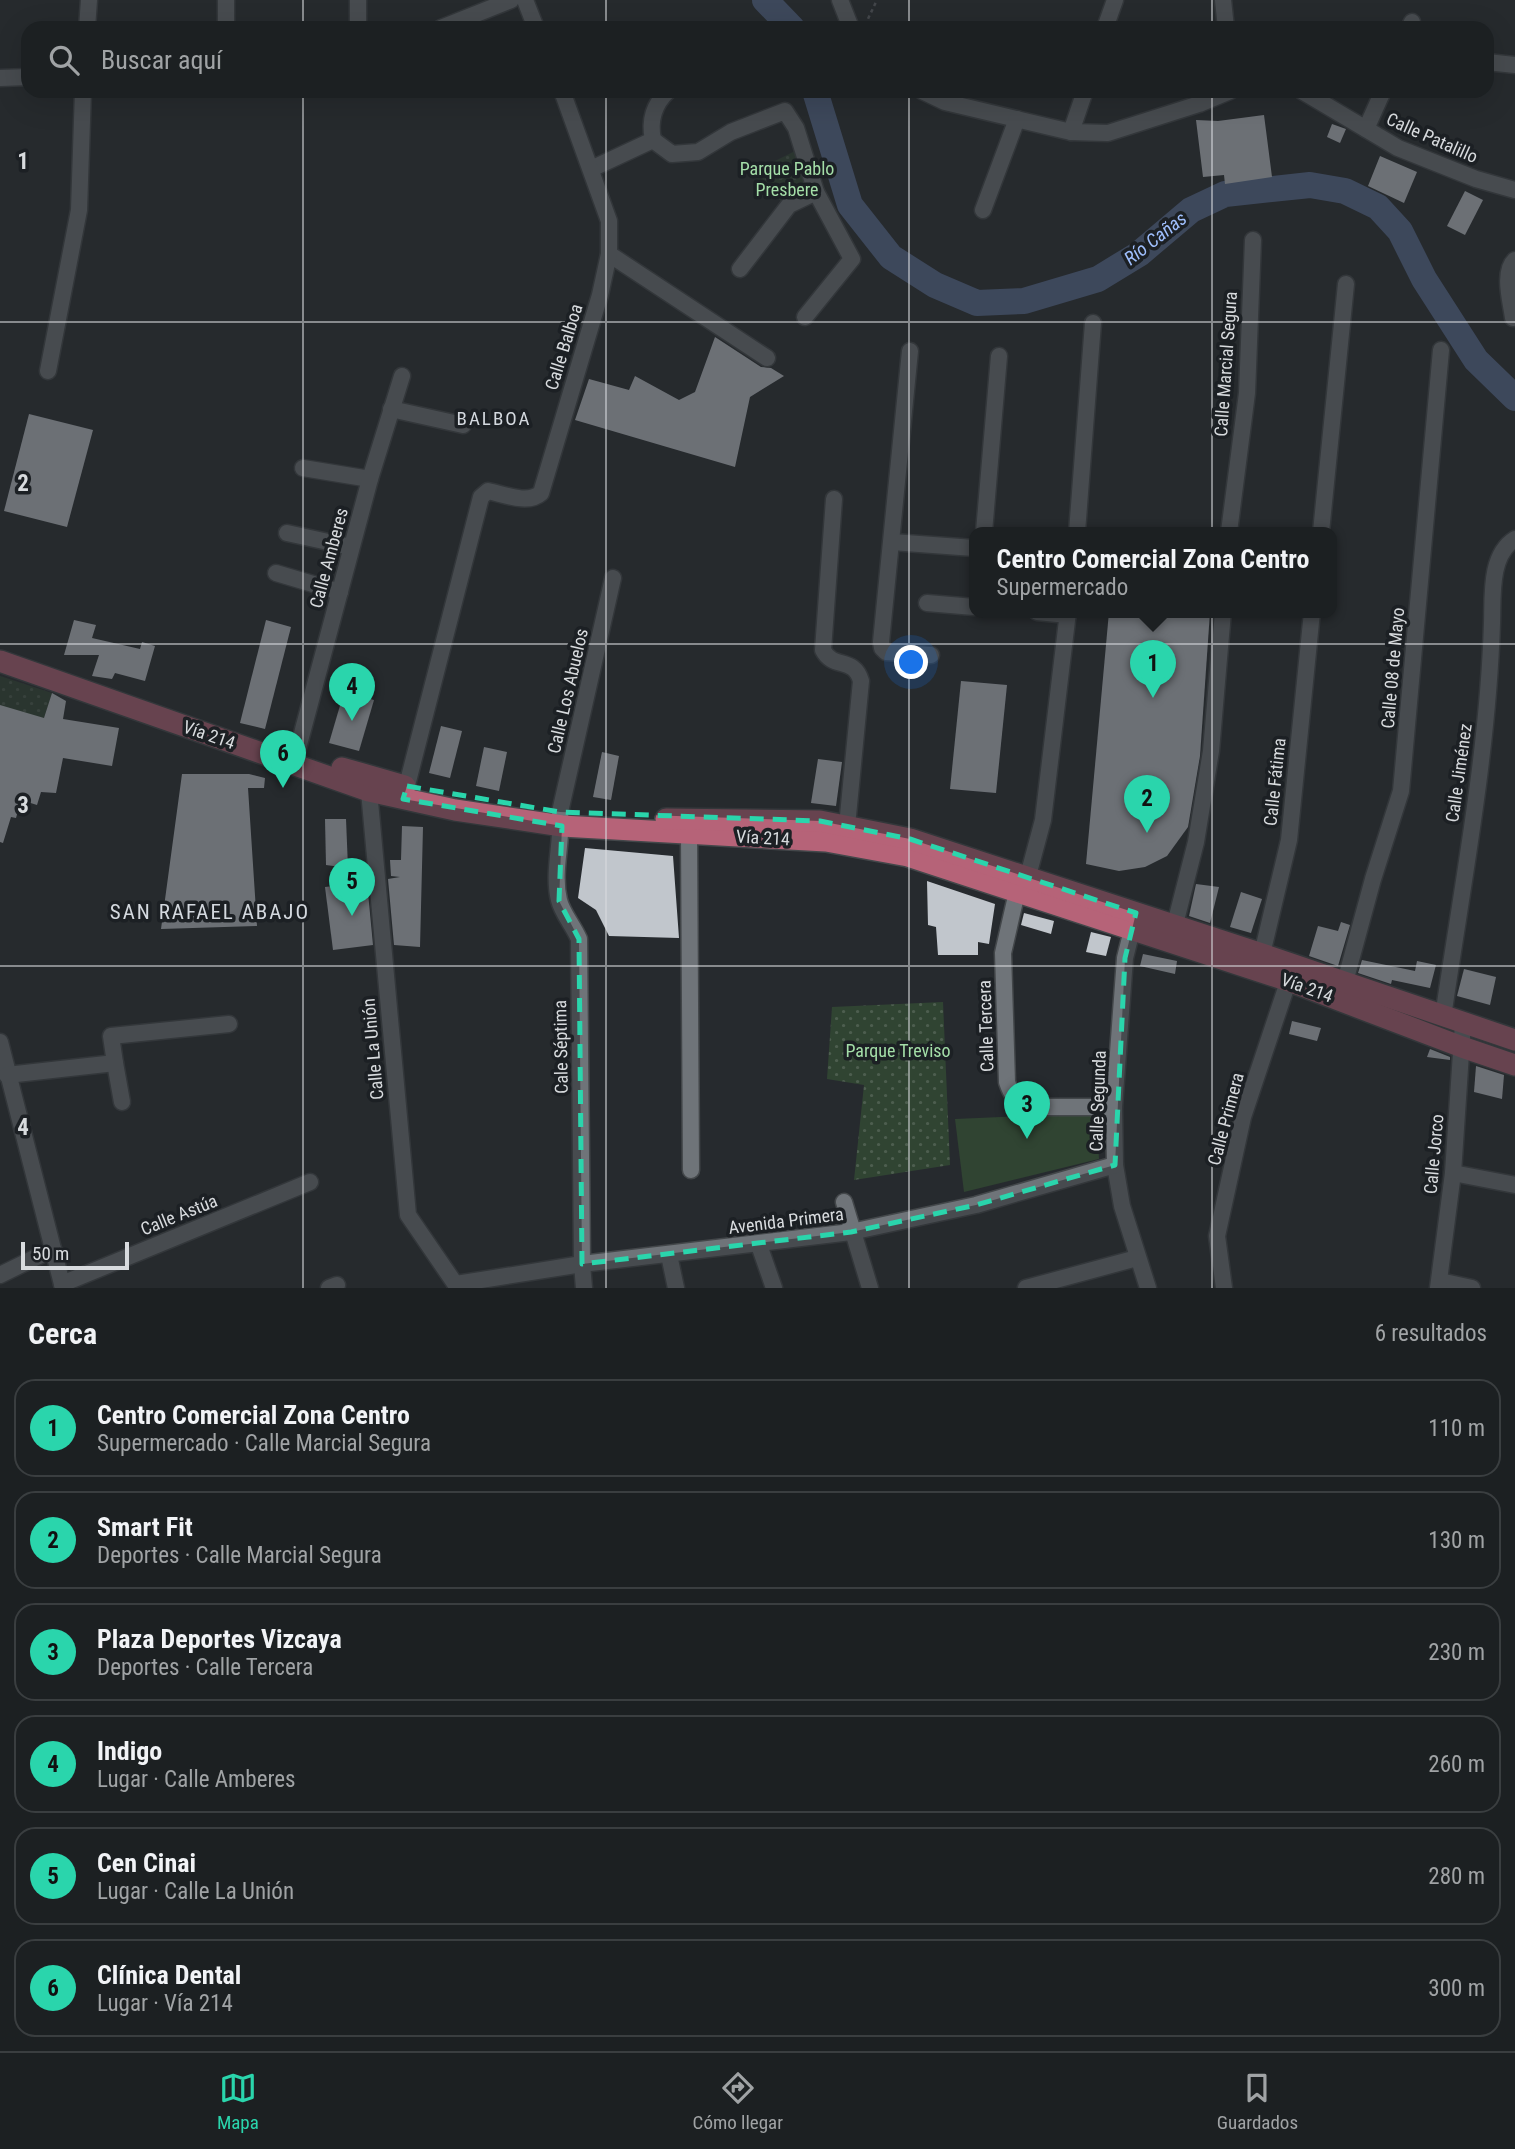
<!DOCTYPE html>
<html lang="es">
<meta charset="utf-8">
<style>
body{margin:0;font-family:"Roboto Condensed",sans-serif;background:#292d2f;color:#f1f3f6}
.scale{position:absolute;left:21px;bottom:18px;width:108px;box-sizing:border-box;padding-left:7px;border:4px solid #d8dbde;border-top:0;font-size:19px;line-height:24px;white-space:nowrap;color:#d8dbde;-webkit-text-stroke:5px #1c2024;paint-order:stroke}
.you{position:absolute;left:912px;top:663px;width:24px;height:24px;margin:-18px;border:5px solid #fff;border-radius:50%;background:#1a73e8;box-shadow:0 0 0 10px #1a73e833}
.badge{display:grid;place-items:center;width:46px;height:46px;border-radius:50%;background:#2ad5ac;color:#111;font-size:23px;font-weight:700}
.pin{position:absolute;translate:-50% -58px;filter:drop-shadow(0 2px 4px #0008)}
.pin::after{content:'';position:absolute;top:37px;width:24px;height:21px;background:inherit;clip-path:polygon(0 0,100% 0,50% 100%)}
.popup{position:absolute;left:969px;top:527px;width:368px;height:91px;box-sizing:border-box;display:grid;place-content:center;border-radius:14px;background:#1c2022;filter:drop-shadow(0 2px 5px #0005);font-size:23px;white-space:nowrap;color:#a0a3a5}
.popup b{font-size:26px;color:#f1f3f6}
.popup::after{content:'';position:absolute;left:50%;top:100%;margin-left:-14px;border:14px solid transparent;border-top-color:#1c2022}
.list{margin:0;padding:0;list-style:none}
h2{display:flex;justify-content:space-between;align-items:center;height:91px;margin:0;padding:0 28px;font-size:30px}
h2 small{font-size:23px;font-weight:400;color:#a0a3a5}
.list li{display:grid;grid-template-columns:46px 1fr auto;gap:21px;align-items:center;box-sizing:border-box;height:98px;margin:0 14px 14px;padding:0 14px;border:2px solid #3a3e40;border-radius:21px}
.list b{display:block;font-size:26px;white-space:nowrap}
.list p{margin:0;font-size:23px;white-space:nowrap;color:#a0a3a5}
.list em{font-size:23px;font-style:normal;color:#a0a3a5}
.icon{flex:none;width:38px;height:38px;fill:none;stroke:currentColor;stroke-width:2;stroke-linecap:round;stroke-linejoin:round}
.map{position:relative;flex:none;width:1515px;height:1288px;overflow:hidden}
.search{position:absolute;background:#1c2022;box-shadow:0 7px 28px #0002;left:21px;right:21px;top:21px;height:77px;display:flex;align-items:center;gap:18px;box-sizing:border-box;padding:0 24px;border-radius:21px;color:#a0a3a5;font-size:26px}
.sheet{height:763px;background:#1c2022}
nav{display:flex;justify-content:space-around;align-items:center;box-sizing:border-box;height:98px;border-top:2px solid #3a3e40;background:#1c2022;font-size:19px;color:#a0a3a5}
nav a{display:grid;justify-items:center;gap:4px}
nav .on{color:#2ad5ac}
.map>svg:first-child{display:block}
</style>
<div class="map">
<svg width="1515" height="1288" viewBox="0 0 1515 1288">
<defs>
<pattern id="green-dots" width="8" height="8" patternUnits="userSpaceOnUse" patternTransform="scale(1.75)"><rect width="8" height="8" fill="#304432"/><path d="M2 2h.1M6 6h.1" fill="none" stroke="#4d5e4f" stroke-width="1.8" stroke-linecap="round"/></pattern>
</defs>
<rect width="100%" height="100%" fill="#262a2e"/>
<g fill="url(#green-dots)">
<path d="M797 150 809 187 784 204 756 178 766 173 763 167Z"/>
<path d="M0 676 52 693 39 734 0 705Z"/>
<path d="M943 1002 950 1165 854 1180 864 1085 827 1079 832 1007Z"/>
</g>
<path fill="#304432" d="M1096 1113 1099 1159 964 1192 955 1119Z"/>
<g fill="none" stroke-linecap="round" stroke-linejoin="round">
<g stroke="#596d93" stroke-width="26">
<path d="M765 0 792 28"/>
<path d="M815 91 850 205 891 257 935 285 977 303 1024 301 1098 279 1139 254 1191 210 1225 194 1310 185 1345 191 1378 207 1400 231 1424 279 1476 360 1515 398"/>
</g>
</g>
<g fill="#c1c6cc">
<path d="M1264 115 1272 177 1225 184 1224 175 1203 177 1196 120 1218 121Z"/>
<path d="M1332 124 1346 129 1340 143 1327 137Z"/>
<path d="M1380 156 1417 172 1404 203 1368 186Z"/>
<path d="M1465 191 1483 200 1465 235 1447 226Z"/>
<path d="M715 337 761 367 771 368 784 376 750 397 735 467 575 420 589 379 629 390 635 376 679 400 695 392Z"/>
<path d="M29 414 93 430 67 527 4 511Z"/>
<path d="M1109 612H1210L1200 756 1188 827 1167 856 1145 867 1119 871 1086 864Z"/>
<path d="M74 620 96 625 92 638 140 649 142 642 155 646 145 681 115 673 112 679 92 676 99 655H64Z"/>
<path d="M266 620 291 627 265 729 240 723Z"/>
<path d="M961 681 1007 685 996 793 950 789Z"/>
<path d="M344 692 374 700 359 751 329 743Z"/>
<path d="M52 693 66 701 63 719 119 728 112 766 63 758 56 793 41 792 37 805 21 800 16 818 11 817 3 843 0 842V705L44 718Z"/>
<path d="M441 726 462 731 450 778 429 773Z"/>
<path d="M484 747 507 752 499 791 476 786Z"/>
<path d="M602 752 619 756 611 800 593 797Z"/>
<path d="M818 759 842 762 836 806 811 803Z"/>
<path d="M182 774H249L265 778 264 788H248L257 926 161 929Z"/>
<path d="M325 819H346L348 868 326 865Z"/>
<path d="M402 826 423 827 420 947 394 945 388 879 400 877 391 876 390 860H401Z"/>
<path d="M585 848 673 856 679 938 609 936 596 910 578 898Z"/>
<path d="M927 881 995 904 989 944 978 942V955H938L936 927 928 925Z"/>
<path d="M367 882 373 945 333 950 325 887Z"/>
<path d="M1196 884 1219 887 1210 923 1189 916Z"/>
<path d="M1241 892 1262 899 1251 933 1230 927Z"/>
<path d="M1024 913 1054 921 1051 934 1021 925Z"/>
<path d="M1341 922 1350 925 1338 966 1309 956 1318 926 1338 931Z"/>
<path d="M1091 932 1111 937 1106 956 1086 952Z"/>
<path d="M1143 954 1177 961 1175 974 1140 966Z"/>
<path d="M1362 960 1415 971 1417 961 1436 965 1430 988 1392 980 1391 984 1358 973Z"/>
<path d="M1464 969 1496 977 1490 1005 1457 996Z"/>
<path d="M1292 1021 1321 1028 1317 1041 1289 1034Z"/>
<path d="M1430 1049 1450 1057V1060L1427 1057Z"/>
<path d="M1476 1066 1504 1075 1502 1099 1474 1092Z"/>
</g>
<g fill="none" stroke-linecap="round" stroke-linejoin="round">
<defs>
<g id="minor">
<path d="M226 0V28"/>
<path d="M525 0 536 28"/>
<path d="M840 0 851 28"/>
<path d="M1223 0 1226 28"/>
<path d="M87 28 89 0"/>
<path d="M358 28V0"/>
<path d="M441 28 511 0"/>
<path d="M1105 28 1115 0"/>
<path d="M1409 28 1412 22"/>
<path d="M1487 62 1515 65"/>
<path d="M0 78 28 77"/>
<path d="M922 91 945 102 1071 132 1108 133 1199 104 1230 91"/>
<path d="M1302 91 1398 148 1476 179 1515 190"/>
<path d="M1366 129 1383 91"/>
<path d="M1071 132 1085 91"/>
<path d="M653 140C649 121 653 105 668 91"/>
<path d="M591 169 653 140 672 154 698 152 731 132 785 111 796 128 816 192 852 259 805 317"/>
<path d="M983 210 1017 119"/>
<path d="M609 254 767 358"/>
<path d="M740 269 789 205 816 192"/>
<path d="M1513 318C1511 302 1502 272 1515 260"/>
<path d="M910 351 881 642 882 648 886 652 931 655"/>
<path d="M48 371 79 210 83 91"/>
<path d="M391 409 463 425"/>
<path d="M303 468 370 479"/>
<path d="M834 499 823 650C833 670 854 656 861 681L847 826"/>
<path d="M984 532 999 356"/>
<path d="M1077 532 1093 323"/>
<path d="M1229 532 1247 393 1253 240"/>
<path d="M1321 532 1346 284"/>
<path d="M287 533 351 547"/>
<path d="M892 542 974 548"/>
<path d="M276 573 340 592"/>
<path d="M927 603 974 607"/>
<path d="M1037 612 1068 615"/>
<path d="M1068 612 1043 820 1028 876 1017 892 1003 953 1007 1082C1011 1094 1015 1100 1026 1107H1114"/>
<path d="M297 752 370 479 402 376"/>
<path d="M369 791 408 1215 458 1288"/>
<path d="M404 797 481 497 488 491C503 494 528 505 541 493L600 295 609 254V221L562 91"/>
<path d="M689 834 691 1170"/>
<path d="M1134 922 1125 958 1114 1107 1115 1165 1122 1206 1148 1288"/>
<path d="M1172 936 1196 842 1211 751 1223 612"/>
<path d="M1262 954 1289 840 1312 612"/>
<path d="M1345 982 1373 879 1401 791 1441 350"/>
<path d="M1443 1017C1462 886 1488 755 1492 623 1493 597 1489 555 1515 539"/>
<path d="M0 1042 63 1288"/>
<path d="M115 1063 122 1102"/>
<path d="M7 1075 115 1063 111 1036 229 1024"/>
<path d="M1453 1173 1515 1185"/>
<path d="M844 1202 870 1288"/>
<path d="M759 1245 774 1288"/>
<path d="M669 1255 676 1288"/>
<path d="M0 1275 53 1249"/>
<path d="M1440 1281 1472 1288"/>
<path d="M62 1284 310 1182"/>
<path d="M456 1284 582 1264 851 1232 976 1205 1115 1165"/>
<path d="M329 1288 337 1285"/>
<path d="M584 1288 582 1264 579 939C573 925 562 913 559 900 552 871 563 841 560 812L613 578"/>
<path d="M1026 1288 1137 1258"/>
<path d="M1224 1288 1217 1236 1243 1117 1292 970"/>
<path d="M1438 1288 1453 1173 1463 1023"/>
</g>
<g id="major">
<path d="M0 661 369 791 455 810 562 826 826 841 908 856 1289 981 1462 1047 1515 1065"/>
<path d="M342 768 405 786"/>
<path d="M666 819 820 821 910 839 1262 954 1515 1040"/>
</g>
</defs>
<use href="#minor" stroke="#43474a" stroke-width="19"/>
<use href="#major" stroke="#43474a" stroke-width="24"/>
<path stroke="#66696d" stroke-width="2.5" stroke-dasharray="3.5 3.5" stroke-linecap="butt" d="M865 25 877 0"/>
<use href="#minor" stroke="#6f7479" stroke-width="16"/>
<use href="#major" stroke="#b66378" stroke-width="21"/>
</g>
<path d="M0 0H1515V1288H0ZM407 786 560 812 820 821 910 839 1136 913 1125 958 1115 1165 976 1205 851 1232 582 1264 579 939 559 901 562 826 403 799Z" fill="#262a2e" fill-opacity=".55" fill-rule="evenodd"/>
<path fill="none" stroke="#2ad5ac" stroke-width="5" stroke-dasharray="14 9" stroke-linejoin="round" d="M407 786 560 812 820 821 910 839 1136 913 1125 958 1115 1165 976 1205 851 1232 582 1264 579 939 559 901 562 826 403 799Z"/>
<path fill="none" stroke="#d8dbde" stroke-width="2" stroke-opacity="0.55" d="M303 0V28M606 0V28M909 0V28M1212 0V28M303 91V1288M606 91V1288M909 91V1288M1212 91V1288M0 322H1515M0 644H1515M0 966H1515"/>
<g text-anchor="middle" stroke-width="7" stroke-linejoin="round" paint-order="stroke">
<g font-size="18" fill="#d8dbde" stroke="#1c2024">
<text transform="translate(1432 138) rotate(24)" y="6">Calle Patalillo</text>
<text transform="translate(564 347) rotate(-73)" y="6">Calle Balboa</text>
<text transform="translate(1226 364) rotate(-86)" y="6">Calle Marcial Segura</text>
<text transform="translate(329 558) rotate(-75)" y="6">Calle Amberes</text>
<text transform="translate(1393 668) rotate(-85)" y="6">Calle 08 de Mayo</text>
<text transform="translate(568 691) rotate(-77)" y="6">Calle Los Abuelos</text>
<text transform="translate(209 735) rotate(19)" y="6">Vía 214</text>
<text transform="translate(1459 773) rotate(-82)" y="6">Calle Jiménez</text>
<text transform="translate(1275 782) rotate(-84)" y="6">Calle Fátima</text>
<text transform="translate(763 838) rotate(3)" y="6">Vía 214</text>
<text transform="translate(1307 988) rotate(20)" y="6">Vía 214</text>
<text transform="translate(986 1026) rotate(-92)" y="6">Calle Tercera</text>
<text transform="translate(561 1047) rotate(-91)" y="6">Cale Séptima</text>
<text transform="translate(373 1049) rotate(-95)" y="6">Calle La Unión</text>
<text transform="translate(1098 1101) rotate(-88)" y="6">Calle Segunda</text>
<text transform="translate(1226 1119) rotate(-75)" y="6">Calle Primera</text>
<text transform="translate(1434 1154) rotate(-85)" y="6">Calle Jorco</text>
<text transform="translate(179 1215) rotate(-22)" y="6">Calle Astúa</text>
<text transform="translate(786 1221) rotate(-7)" y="6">Avenida Primera</text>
</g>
<g font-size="18" fill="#a4dea8" stroke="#1c2024">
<text x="787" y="175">Parque Pablo<tspan x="787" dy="21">Presbere</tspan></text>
<text x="898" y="1057">Parque Treviso</text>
</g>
<g font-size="19" font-style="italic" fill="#9fbffd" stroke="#1c2024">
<text transform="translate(1155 238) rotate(-38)" y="7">Río Cañas</text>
</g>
<g font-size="19" letter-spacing="2" fill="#d4d9df" stroke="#1c2024">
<text x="494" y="425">BALBOA</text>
</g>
<g font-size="21" letter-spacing="2" fill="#d4d9df" stroke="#1c2024">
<text x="210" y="919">SAN RAFAEL ABAJO</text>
</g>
</g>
<g font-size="23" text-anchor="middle" font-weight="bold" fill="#d8dbde" stroke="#1c2024" stroke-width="7" stroke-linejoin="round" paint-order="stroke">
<text x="23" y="169">1</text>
<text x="23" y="491">2</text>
<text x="23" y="813">3</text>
<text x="23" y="1135">4</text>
</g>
</svg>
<div class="scale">50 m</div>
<div class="you"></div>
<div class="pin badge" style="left:1153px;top:698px">1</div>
<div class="popup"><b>Centro Comercial Zona Centro</b>Supermercado</div>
<div class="pin badge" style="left:1147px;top:833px">2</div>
<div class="pin badge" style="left:1027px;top:1139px">3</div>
<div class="pin badge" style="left:352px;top:721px">4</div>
<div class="pin badge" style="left:352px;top:916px">5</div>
<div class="pin badge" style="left:283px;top:788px">6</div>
<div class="search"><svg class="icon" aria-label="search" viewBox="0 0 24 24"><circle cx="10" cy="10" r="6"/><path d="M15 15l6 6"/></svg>Buscar aquí</div>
</div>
<section class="sheet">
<h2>Cerca<small>6 resultados</small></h2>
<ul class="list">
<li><span class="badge">1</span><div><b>Centro Comercial Zona Centro</b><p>Supermercado · Calle Marcial Segura</p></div><em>110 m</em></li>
<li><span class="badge">2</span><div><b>Smart Fit</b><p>Deportes · Calle Marcial Segura</p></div><em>130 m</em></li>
<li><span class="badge">3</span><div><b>Plaza Deportes Vizcaya</b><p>Deportes · Calle Tercera</p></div><em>230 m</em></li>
<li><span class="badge">4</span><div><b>Indigo</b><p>Lugar · Calle Amberes</p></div><em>260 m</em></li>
<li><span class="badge">5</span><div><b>Cen Cinai</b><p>Lugar · Calle La Unión</p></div><em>280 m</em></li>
<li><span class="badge">6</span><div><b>Clínica Dental</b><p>Lugar · Vía 214</p></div><em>300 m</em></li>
</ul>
</section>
<nav>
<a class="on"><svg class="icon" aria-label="map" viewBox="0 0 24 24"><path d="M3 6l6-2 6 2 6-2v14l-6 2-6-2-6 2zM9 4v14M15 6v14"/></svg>Mapa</a>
<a><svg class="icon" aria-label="directions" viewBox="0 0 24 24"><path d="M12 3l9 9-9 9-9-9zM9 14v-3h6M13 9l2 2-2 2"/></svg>Cómo llegar</a>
<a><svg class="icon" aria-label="saved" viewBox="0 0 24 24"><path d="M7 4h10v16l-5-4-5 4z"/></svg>Guardados</a>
</nav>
